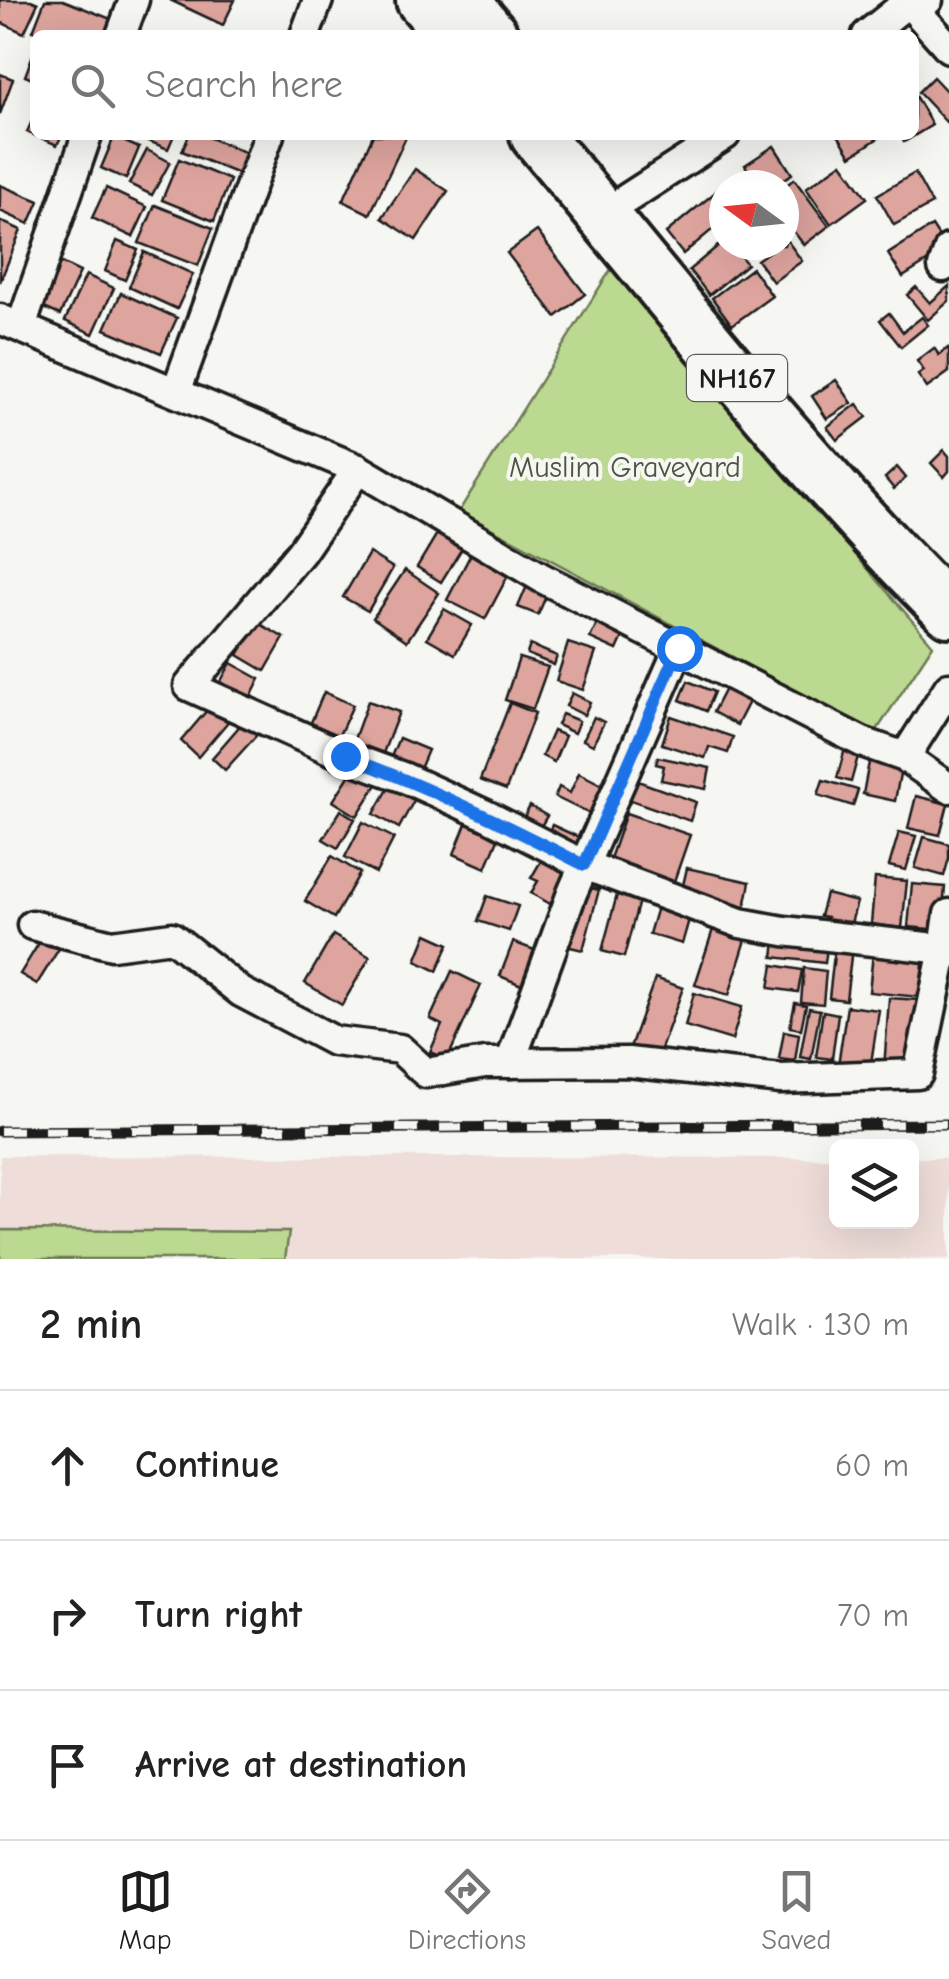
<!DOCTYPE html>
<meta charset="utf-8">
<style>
body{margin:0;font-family:"Comic Neue",sans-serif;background:#f6f6f6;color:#222}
.controls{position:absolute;right:30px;bottom:30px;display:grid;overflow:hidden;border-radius:15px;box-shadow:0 10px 40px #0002}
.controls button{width:90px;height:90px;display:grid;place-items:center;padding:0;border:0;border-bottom:2px solid #e0e0e0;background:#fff;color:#222;font:50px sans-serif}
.compass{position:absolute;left:709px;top:170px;width:90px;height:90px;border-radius:50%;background:#fff;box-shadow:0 10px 40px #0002;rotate:285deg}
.stop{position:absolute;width:30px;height:30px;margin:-22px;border:8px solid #1a73e8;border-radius:50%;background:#fff}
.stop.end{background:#1a73e8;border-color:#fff;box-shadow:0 2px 10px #0008}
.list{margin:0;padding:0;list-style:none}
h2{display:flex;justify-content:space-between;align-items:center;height:130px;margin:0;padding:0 40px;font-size:42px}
h2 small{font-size:32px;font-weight:400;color:#767676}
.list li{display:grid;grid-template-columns:65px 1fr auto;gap:30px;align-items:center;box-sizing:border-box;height:150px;padding:0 40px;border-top:2px solid #e0e0e0}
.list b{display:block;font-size:38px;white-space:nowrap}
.list em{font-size:32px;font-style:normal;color:#767676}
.icon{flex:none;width:55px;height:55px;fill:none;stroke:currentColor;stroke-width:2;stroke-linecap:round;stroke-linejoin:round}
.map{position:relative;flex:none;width:949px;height:1259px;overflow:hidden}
.search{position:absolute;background:#fff;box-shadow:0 10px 40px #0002;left:30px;right:30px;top:30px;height:110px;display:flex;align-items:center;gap:25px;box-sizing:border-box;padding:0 35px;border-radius:15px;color:#767676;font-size:38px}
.sheet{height:580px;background:#fff}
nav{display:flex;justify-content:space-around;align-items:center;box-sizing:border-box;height:140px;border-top:2px solid #e0e0e0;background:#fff;font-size:28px;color:#767676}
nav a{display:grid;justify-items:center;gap:5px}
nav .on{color:#1c1c1c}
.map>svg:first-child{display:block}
</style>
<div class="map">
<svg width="949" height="1259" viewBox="0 0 949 1259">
<rect width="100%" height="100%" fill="#f6f6f2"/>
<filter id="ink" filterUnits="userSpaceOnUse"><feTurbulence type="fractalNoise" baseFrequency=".01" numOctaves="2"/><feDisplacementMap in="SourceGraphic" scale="20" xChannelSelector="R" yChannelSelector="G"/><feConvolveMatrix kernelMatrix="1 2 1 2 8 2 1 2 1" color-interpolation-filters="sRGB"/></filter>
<g filter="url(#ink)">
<path fill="#efddd9" d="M0 1156 836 1158V1222H912V1158H949V1259H0Z"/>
<g fill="#bcd991" stroke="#6c7a56" stroke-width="2.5">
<path d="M611 269 933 645 875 733 459 511Z"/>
<path d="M0 1230 289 1232 285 1259H0Z"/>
</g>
<g fill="#dea49e" stroke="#1c1c1c" stroke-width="2.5">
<path d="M0 0H31L38 3 24 33 0 22Z"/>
<path d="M45 0H63L116 21 110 35H44L33 31Z"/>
<path d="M170 0H235L223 25Z"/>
<path d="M35 49V80L25 76Z"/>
<path d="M0 74 13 79 0 114Z"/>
<path d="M933 77 949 94V119L946 122 918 92Z"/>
<path d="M914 94 932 125 904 142 900 135H914Z"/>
<path d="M35 114V135H62L57 145 27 132Z"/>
<path d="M133 135H174L168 149Z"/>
<path d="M189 135H203L249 154 241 175 182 151Z"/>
<path d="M373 135H407L370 214 343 201Z"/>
<path d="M838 135H883L851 156Z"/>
<path d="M114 137 139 148 126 179 101 168Z"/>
<path d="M774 146 792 174 775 185H758L745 165Z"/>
<path d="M147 150 170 162 152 195 129 184Z"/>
<path d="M179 159 230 180 214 221 162 200Z"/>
<path d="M842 163 867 198 831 224 806 188Z"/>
<path d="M415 169 448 191 416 240 382 218Z"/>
<path d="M915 173 932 204 894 225 877 195Z"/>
<path d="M736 175 744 185H724V220L683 254 666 233Z"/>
<path d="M794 179 829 226 804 245 784 219V187Z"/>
<path d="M0 185 39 201 29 224 0 211Z"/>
<path d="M106 188 147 207 133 237 92 218Z"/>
<path d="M155 205 213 228 198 266 139 243Z"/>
<path d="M0 221 21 230 0 282Z"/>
<path d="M932 226 947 249 903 277 888 254Z"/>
<path d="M537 231 585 294 556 317 507 253Z"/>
<path d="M786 239 802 261 773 282 757 260 778 245H784Z"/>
<path d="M117 241 138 250 125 280 105 271Z"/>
<path d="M724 241V245H731L747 264 709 295 689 270Z"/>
<path d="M144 252 193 274 177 309 129 287Z"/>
<path d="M55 260 80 272 60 315 35 304Z"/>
<path d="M752 268 772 296 732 325 712 298Z"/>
<path d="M86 275 114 288 93 334 65 321Z"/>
<path d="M949 286V301L928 320 907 295 916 287 930 303Z"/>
<path d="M121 293 177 318 161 353 105 329Z"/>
<path d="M889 313 903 332 922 317 928 325 901 347 880 320Z"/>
<path d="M934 348 939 355 948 348 949 350V372L927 388 918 375 924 371 917 361Z"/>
<path d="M836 380 852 403 827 419 812 396Z"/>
<path d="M857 404 867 417 837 440 827 427Z"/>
<path d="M944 450 949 456V471L944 477 931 463Z"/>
<path d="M897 467 906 478 894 489 885 478Z"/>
<path d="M441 527 466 542 441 582 417 567Z"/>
<path d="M474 548 512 568 485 619 447 600Z"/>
<path d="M369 553 393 568 368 611 343 597Z"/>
<path d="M405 570 439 593 407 641 373 618Z"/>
<path d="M529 581 549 589 538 615 518 607Z"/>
<path d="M444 609 472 625 455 654 427 638Z"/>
<path d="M600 617 627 628 617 650 590 638Z"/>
<path d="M257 622 284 638 265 671 238 655Z"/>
<path d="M568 643 596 652 583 690 556 681Z"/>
<path d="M530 645 557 656 554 665 527 654Z"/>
<path d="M519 658 548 667 533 709 505 700Z"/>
<path d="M231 663 260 679 247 705 217 688Z"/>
<path d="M730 679 754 692 737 725 713 712Z"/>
<path d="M688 681 714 692 706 711 680 700Z"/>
<path d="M324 692 353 705 334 746 306 734Z"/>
<path d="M572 693 590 702 584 715 566 706Z"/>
<path d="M368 701 399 712 380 761 350 750Z"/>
<path d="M214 702 232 717 198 757 181 741Z"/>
<path d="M510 703 535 713 506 790 480 780Z"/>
<path d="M250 714 264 727 225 770 212 758Z"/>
<path d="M562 714 579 721 574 733 557 725Z"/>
<path d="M671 716 733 737 728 753 709 747 705 758 662 744Z"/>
<path d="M594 717 604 722 593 745 583 740Z"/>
<path d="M553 731 565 736 554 762 542 756Z"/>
<path d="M399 738 428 750 417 776 388 764Z"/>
<path d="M846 745 860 749 851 782 837 778Z"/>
<path d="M658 757 710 768 706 789 661 780 664 766 656 764Z"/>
<path d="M870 757 902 763 895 801 863 794Z"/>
<path d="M354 768 378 783 357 816 333 801Z"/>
<path d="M579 773 612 790 598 818 555 797 559 787 570 793Z"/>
<path d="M395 777 419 791 399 828 374 814Z"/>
<path d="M635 780 696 802 690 821 628 799Z"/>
<path d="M823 780 858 790 853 806 818 795Z"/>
<path d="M916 796 948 804 940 835 908 828Z"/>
<path d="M530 806 547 816 534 838 518 828Z"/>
<path d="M341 810 355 819 338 848 323 839Z"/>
<path d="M626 813 690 835 670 893 606 870Z"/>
<path d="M470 814 503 827 486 868 454 854Z"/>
<path d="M363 822 394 838 376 873 345 857Z"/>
<path d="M584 824 596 830 582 860 544 842 552 825 578 837Z"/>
<path d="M899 832 916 836 906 870 889 866Z"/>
<path d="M924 837 949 844V858L944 876 915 868Z"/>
<path d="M548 849 582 869 559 909 531 893 538 881 531 878Z"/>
<path d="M332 856 360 873 334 918 305 901Z"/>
<path d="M687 868 750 882 744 913 680 898Z"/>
<path d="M875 878 907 881 902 928 871 924Z"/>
<path d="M912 884 945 887 941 930 908 927Z"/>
<path d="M578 885 599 890 583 950 562 945Z"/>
<path d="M618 891 640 897 624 957 602 951Z"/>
<path d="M826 894 857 902 848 934 824 928 827 917 820 916Z"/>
<path d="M487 896 518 906 509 931 478 921Z"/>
<path d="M657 907 690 916 682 944 649 934Z"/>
<path d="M715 923 748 933 729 995 695 985Z"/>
<path d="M45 933 62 944 37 984 20 974Z"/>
<path d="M776 933 828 939 825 963 773 957Z"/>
<path d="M427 934 449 944 437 971 416 961Z"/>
<path d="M333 935 370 957 342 1005 305 983Z"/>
<path d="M836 937 853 939 846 1000 829 998Z"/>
<path d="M513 942 545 954 531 989 500 976Z"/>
<path d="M874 943 925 949 919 997 869 992Z"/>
<path d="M773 965 802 970 798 992 769 988Z"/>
<path d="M804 968 826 971 823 1004 801 1002Z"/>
<path d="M452 971 481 985 447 1060 430 1052 442 1025 430 1019Z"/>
<path d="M655 978 683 988 657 1060 629 1050Z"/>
<path d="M694 993 742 1007 732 1040 685 1026Z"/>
<path d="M889 998 919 1000 914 1071 884 1069Z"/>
<path d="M795 1003 806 1005 801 1029 790 1027Z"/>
<path d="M847 1006 879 1010 870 1070 838 1065Z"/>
<path d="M809 1008 820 1010 811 1059 800 1057Z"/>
<path d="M823 1011 838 1014 832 1059 816 1057Z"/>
<path d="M784 1031 799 1034 795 1061 779 1059Z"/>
</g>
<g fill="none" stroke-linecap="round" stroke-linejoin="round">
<defs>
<g id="street">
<path d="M908 2 949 48"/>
<path d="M121 35 134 0"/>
<path d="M305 35 318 0"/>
<path d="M867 35 908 2 928 0"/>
<path d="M626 199 725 135"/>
<path d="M943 267 949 249"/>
<path d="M0 319 358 469 542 578 862 742 905 757 949 788"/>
<path d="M21 327 87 135"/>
<path d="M176 392 269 135"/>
<path d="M358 469 301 552 189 686 345 756 405 778 486 815 584 865 740 923 784 931 944 949"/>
<path d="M905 757 949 687"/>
<path d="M32 925 112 945 172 937 241 992 334 1041 400 1049 426 1073 485 1063 628 1062 781 1079 918 1074 944 949 949 914"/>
<path d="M510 1063 572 893 679 648"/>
</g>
<g id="highway">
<path d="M422 0 452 35"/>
<path d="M463 0 492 35"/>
<path d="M536 135C671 296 800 463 949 611"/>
</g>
</defs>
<use href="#street" stroke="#1c1c1c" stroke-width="35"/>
<use href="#highway" stroke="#1c1c1c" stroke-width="58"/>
<use href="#street" stroke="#f6f6f2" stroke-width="28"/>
<use href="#highway" stroke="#f6f6f2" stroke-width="50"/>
<defs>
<path id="rail" d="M0 1131 949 1124"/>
</defs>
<use href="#rail" stroke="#1c1c1c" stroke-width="11"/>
<use href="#rail" stroke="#f6f6f2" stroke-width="8" stroke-dasharray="22" stroke-linecap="butt"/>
</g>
</g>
<g fill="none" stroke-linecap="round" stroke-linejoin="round" filter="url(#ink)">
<path stroke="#1a73e8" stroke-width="12" d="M345 756C428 787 506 825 584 865L679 648"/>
</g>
<g text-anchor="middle" stroke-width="8" stroke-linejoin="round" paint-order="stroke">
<rect fill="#f6f6f2" stroke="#5d5d5c" stroke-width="2.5" x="687" y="355" width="100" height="46" rx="8"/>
<g font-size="28" font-weight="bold" fill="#1c1c1c">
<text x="737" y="388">NH167</text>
</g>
<g font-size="30" fill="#4c553f" stroke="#f6f6f2">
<text x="625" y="477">Muslim Graveyard</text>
</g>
</g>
</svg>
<div class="controls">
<button><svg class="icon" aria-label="layers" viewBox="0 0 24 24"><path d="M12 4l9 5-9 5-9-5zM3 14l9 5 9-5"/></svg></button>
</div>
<svg class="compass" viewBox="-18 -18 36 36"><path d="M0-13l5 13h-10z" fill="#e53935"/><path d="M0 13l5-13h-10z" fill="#767676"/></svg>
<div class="stop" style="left:679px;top:648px"></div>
<div class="stop end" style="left:345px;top:756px"></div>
<div class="search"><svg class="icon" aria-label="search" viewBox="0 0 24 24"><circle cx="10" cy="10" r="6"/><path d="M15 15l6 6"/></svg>Search here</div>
</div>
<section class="sheet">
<h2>2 min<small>Walk · 130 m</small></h2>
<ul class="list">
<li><svg class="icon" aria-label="ahead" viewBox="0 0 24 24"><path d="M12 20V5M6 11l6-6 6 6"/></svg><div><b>Continue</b></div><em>60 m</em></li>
<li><svg class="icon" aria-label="right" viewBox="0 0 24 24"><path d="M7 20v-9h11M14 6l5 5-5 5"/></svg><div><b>Turn right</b></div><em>70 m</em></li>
<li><svg class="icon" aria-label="arrive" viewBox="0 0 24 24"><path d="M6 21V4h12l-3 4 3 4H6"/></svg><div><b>Arrive at destination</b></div></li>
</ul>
</section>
<nav>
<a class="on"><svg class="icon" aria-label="map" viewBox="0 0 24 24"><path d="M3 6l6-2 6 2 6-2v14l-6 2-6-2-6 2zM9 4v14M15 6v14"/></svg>Map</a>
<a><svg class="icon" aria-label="directions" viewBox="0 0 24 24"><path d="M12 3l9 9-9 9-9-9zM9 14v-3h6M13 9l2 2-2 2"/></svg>Directions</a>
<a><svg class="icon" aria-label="saved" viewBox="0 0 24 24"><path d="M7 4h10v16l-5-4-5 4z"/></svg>Saved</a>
</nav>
